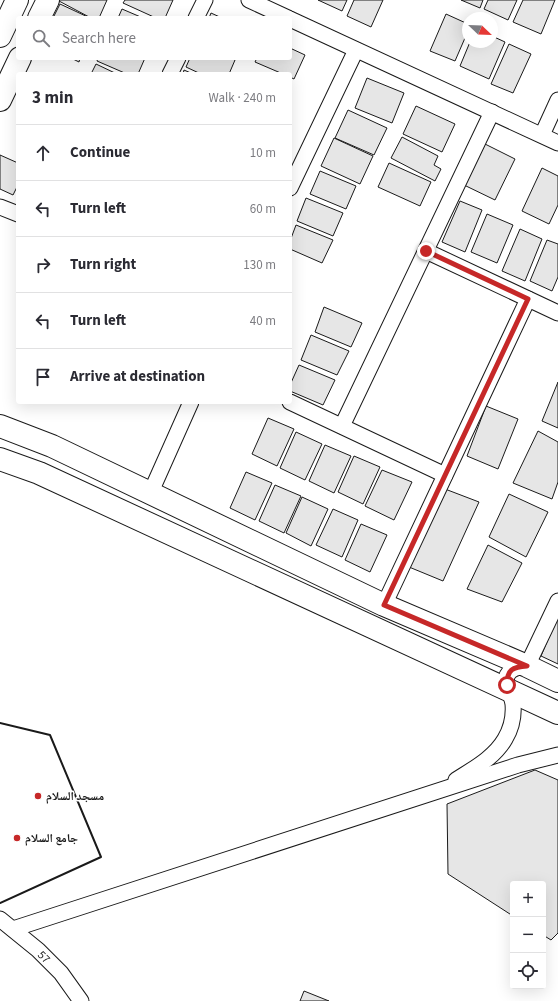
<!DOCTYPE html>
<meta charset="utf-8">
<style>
body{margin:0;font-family:"Source Sans 3","Noto Naskh Arabic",sans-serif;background:#f2f2f3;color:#2b2b33}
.controls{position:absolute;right:12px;bottom:12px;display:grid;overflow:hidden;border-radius:4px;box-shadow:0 4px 16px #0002}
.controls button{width:36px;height:36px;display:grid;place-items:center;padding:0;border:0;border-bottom:1px solid #e1e1e2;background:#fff;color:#2b2b33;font:20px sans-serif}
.compass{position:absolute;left:462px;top:12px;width:36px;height:36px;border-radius:50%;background:#fff;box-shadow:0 4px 16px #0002;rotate:113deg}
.stop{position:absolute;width:12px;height:12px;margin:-9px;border:3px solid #c62828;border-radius:50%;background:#fff}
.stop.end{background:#c62828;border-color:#fff;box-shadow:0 1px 4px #0008}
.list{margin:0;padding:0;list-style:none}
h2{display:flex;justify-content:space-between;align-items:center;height:52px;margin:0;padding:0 16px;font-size:17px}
h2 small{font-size:13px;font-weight:400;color:#7c7c81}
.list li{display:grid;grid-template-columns:26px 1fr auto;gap:12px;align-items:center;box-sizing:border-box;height:56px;padding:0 16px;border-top:1px solid #e1e1e2}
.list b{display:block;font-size:15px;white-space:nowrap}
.list em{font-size:13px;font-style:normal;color:#7c7c81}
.icon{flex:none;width:22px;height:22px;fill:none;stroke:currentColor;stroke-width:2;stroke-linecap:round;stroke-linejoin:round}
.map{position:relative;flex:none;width:558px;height:1001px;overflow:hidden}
.search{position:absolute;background:#fff;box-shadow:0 4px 16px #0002;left:16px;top:16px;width:276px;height:44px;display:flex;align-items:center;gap:10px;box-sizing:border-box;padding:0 14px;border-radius:4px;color:#7c7c81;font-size:15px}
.panel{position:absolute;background:#fff;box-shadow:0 4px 16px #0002;left:16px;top:72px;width:276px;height:332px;border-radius:4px}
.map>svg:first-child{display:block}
</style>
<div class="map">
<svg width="558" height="1001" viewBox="0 0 558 1001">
<rect width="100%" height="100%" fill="#fff"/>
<g fill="#e6e6e6" stroke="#1a1a1a">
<path d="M59 0H107L99 18H91L59 1Z"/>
<path d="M125 0H173L165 18H156L123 3Z"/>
<path d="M318 0H347L342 11Z"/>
<path d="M354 0H383L371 27 347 16Z"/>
<path d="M461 0H483L480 8Z"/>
<path d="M488 0H517L508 20 484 9Z"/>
<path d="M523 0H555L541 34 513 22Z"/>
<path d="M60 4 90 18H53Z"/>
<path d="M122 9 143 18H118Z"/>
<path d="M211 13 222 18H209Z"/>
<path d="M446 14 468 24V31L455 61 430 51Z"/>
<path d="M492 36 505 42 489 79 460 66 470 42H492Z"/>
<path d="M509 44 531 54 513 93 491 84Z"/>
<path d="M290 48 305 55 294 79 290 77V74H283L255 62 257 58H290Z"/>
<path d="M71 58H80L79 62Z"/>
<path d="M98 58H145L138 74H127L97 61Z"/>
<path d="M190 58H231L235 60 229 74H201L186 67Z"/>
<path d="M96 64 117 74H91Z"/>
<path d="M184 70 193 74H183Z"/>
<path d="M367 78 404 93 392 123 355 108Z"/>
<path d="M416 106 455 124 442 152 403 134Z"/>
<path d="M348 110 387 128 374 155 335 138Z"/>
<path d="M402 137 438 156 434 165 441 169 435 181 391 158Z"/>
<path d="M334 138 373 156 360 184 321 166Z"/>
<path d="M485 144 515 159 495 200 464 185Z"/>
<path d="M0 155 18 163V185L13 195 0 189Z"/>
<path d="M389 163 431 182 420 206 378 187Z"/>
<path d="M542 168 558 176V205L549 224 522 211Z"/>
<path d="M320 171 356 186 346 209 310 194Z"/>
<path d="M306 198 343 213 333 236 297 221Z"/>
<path d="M460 201 482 210 465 252 442 242Z"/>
<path d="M487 214 513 225 497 263 471 252Z"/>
<path d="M296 225 333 240 322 263 290 249V241Z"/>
<path d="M520 229 542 239 525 281 502 271Z"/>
<path d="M547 240 558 244V277L552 291 530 281Z"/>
<path d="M324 307 362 323 351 347 315 332Z"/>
<path d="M311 335 349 351 337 375 301 360Z"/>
<path d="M299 365 335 380 323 405 290 391V385Z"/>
<path d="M558 382V428L542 421Z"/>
<path d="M486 406 518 419 498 469 467 456Z"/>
<path d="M268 418 294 429 277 466 252 454Z"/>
<path d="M538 431 558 442V482L552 499 513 483Z"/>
<path d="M296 432 322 444 305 480 280 468Z"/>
<path d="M325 445 351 456 334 493 309 481Z"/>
<path d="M354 456 380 467 363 504 338 492Z"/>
<path d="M382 470 412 482 394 520 365 506Z"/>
<path d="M246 472 272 483 255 520 230 508Z"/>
<path d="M275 485 301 496 284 533 259 521Z"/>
<path d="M445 489 479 502 443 581 409 567Z"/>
<path d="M509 494 548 512 526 557 489 537Z"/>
<path d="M302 497 328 509 311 546 286 533Z"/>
<path d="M333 509 358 520 342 557 316 545Z"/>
<path d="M361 524 387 535 370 572 345 560Z"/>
<path d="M488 545 522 563 502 602 467 589Z"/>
<path d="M557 618H558V664L541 656Z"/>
<path d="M535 770 558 780V933L551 940 543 935V884H513V916L448 874 447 804Z"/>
<path d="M304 991 329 1001H300Z"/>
</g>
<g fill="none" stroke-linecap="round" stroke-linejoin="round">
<defs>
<g id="street">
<path d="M249 0 288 18"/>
<path d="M196 18 205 0"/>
<path d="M290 19 558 143"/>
<path d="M170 74 178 58"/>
<path d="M542 135 558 100"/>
<path d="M290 188 356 50"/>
<path d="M0 207 18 214"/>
<path d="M426 251 558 313"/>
<path d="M290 402 445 475"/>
<path d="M342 426 492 112"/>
<path d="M150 494 191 402"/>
<path d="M384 605 528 299"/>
<path d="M456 780C473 769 494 758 505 739 511 729 514 716 513 704 512 697 509 692 507 686 503 671 515 667 527 666L558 601"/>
<path d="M0 919 38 950 61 973 81 1001"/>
<path d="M13 929 518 765 558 755"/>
</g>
<g id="secondary">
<path d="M39 18 48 0"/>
<path d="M0 36 17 0"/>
<path d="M0 100 20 58"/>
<path d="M0 426 52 446 384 605 527 666 558 681"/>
<path d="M0 459 39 473 558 713"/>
</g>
</defs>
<use href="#street" stroke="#1a1a1a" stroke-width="17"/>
<use href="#secondary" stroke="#1a1a1a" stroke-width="24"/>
<use href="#street" stroke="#fff" stroke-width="15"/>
<use href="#secondary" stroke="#fff" stroke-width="22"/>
<path stroke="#1a1a1a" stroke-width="2" d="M0 723 50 735 101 857 0 903"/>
</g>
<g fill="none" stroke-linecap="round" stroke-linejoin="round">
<path stroke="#c62828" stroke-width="5" d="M426 251 528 299 384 605 527 666C513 667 507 669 507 685"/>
</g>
<g fill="#c62828" stroke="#fff" stroke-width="1.5">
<circle cx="38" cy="796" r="4"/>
<circle cx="17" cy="838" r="4"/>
</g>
<g text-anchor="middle" stroke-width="3" stroke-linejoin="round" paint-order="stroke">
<g font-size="12" font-weight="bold" fill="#1a1a1a" stroke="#fff" text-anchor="start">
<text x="46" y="800">مسجد السلام</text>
<text x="25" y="842">جامع السلام</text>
</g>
<g font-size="12" fill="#1a1a1a" stroke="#fff">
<text transform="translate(44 957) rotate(45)" y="4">57</text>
</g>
</g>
</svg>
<div class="controls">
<button>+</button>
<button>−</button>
<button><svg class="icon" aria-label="locate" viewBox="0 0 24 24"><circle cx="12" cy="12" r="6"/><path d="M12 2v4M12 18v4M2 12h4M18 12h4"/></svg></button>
</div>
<svg class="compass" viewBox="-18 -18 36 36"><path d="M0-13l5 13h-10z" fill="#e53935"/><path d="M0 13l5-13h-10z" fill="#7c7c81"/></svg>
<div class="stop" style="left:507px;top:685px"></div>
<div class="stop end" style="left:426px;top:251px"></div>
<div class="search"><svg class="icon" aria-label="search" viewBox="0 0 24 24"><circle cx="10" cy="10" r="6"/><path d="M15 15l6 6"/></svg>Search here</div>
<section class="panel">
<h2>3 min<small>Walk · 240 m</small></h2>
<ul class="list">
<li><svg class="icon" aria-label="ahead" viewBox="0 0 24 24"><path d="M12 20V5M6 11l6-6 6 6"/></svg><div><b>Continue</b></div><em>10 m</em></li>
<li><svg class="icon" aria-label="left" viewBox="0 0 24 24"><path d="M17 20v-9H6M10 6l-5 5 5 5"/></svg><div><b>Turn left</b></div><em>60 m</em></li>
<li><svg class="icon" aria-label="right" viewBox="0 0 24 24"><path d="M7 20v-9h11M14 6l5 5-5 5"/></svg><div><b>Turn right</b></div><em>130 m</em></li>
<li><svg class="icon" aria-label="left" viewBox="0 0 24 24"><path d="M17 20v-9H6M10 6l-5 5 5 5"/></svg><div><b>Turn left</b></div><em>40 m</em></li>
<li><svg class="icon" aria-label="arrive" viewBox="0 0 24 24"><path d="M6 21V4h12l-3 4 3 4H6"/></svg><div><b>Arrive at destination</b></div></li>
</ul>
</section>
</div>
